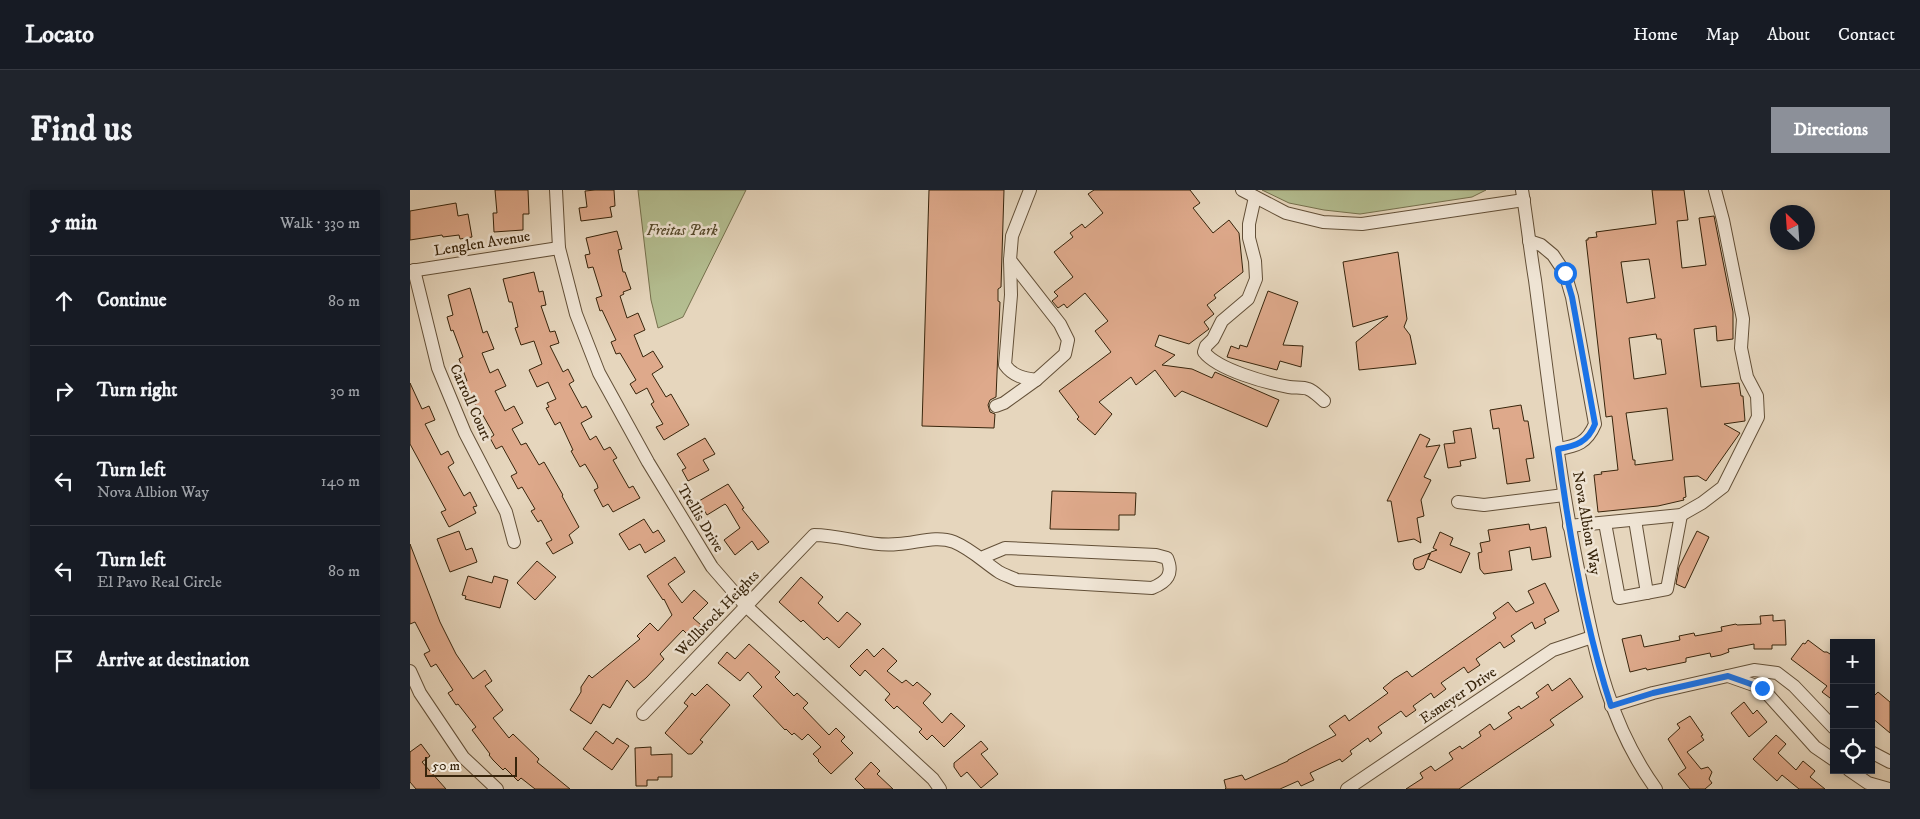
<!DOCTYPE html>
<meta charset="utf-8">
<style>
body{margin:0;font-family:"IM FELL DW Pica",serif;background:#20242c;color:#f1f3f6}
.controls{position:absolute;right:15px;bottom:15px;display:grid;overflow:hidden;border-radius:0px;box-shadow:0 2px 8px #0003}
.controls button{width:45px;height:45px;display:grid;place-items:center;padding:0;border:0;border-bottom:1px solid #363941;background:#171b24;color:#f1f3f6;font:25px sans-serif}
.compass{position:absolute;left:1360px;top:15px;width:45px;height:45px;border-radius:50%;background:#171b24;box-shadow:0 2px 8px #0003;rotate:335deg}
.scale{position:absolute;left:15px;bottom:12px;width:92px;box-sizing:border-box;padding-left:5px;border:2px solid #37240b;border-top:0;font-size:14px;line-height:18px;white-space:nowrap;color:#37240b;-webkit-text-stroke:4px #efe4d4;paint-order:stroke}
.stop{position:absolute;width:15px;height:15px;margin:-11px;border:4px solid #1a73e8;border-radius:50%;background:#fff}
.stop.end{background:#1a73e8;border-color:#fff;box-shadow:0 1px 5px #0008}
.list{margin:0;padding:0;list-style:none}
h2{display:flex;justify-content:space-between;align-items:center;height:65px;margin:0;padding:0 20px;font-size:21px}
h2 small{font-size:16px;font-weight:400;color:#9ea1a6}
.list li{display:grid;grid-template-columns:32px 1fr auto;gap:15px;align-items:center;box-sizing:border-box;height:90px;padding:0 20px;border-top:1px solid #363941}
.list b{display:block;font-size:19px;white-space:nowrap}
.list p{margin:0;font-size:16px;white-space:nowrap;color:#9ea1a6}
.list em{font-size:16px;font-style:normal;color:#9ea1a6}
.icon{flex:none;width:28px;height:28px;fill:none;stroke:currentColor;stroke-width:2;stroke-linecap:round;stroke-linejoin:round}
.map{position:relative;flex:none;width:1480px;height:599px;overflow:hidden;border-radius:0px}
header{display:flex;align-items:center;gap:30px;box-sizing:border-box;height:70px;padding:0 25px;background:#171b24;border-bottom:1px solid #363941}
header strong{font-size:24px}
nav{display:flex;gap:28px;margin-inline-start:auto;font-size:18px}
.intro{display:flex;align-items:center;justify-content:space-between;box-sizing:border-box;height:120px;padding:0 30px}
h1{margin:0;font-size:35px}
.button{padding:12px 22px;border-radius:0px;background:#8c9099;color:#fff;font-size:18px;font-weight:700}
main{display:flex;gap:30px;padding:0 30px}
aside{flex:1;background:#171b24;border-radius:0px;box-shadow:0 2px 8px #0003}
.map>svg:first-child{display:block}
</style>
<header>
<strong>Locato</strong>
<nav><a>Home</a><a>Map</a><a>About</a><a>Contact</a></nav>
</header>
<div class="intro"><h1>Find us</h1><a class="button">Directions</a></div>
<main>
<aside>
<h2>5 min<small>Walk · 330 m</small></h2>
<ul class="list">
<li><svg class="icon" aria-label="ahead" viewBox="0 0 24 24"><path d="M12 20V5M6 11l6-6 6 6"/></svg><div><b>Continue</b></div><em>80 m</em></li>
<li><svg class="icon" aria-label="right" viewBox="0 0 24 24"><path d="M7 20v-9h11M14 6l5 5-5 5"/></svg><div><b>Turn right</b></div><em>30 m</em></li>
<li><svg class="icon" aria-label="left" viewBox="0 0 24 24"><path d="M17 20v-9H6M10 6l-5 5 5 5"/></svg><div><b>Turn left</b><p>Nova Albion Way</p></div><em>140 m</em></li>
<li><svg class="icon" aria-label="left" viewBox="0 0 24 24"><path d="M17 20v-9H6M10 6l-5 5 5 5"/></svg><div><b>Turn left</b><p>El Pavo Real Circle</p></div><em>80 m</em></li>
<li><svg class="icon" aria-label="arrive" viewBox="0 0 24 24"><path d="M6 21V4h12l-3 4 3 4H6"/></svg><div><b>Arrive at destination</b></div></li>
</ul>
</aside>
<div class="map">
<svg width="1480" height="599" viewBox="0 0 1480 599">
<rect width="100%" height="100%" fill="#e6d6bd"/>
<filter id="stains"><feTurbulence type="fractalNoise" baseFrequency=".004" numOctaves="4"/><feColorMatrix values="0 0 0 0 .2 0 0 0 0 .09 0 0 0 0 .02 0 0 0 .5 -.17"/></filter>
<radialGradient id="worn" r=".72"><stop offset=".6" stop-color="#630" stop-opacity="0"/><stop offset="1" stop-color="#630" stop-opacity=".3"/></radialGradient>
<g fill="#b4be91" stroke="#76714e">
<path d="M228 0H336L273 127 248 138 241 110Z"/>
<path d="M852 0H1076L1062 7 950 24 914 20 879 13Z"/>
</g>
<g fill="#dea98b" stroke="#37240b" fill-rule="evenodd">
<path d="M85 0H118L119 24H113V40L84 42 83 23H87Z"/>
<path d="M185 0H204L205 16 200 17 202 27 171 31 169 18 177 17 175 1Z"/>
<path d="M519 0H594L591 97 588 99V111L590 112 586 207 580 210 578 215 580 222 585 224 584 238 512 236Z"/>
<path d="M684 0H780L790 13 783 18 803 43 819 30 829 43 833 82 804 105 806 108 797 115 804 124 794 132 799 139 779 154 749 145 745 156 765 165 752 175 782 179 802 188 805 182 869 210 857 237 772 201 765 207 745 180 726 195 721 187 689 212 702 224 685 245 667 229 669 227 649 201 701 162 685 141 698 131 675 103 657 118 654 114 648 118 642 111 648 106 644 102 663 87 644 62 663 47 660 43 672 34 675 38 693 23 678 4Z"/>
<path d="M1242 0H1274L1278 30 1267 31 1272 78 1296 75 1289 28 1304 26 1323 122V149L1307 151 1306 136 1284 139 1291 197 1329 193 1331 206H1333L1335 231 1314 234 1330 243 1296 291 1288 286 1274 287 1276 307 1273 308 1274 310 1248 316 1188 322 1184 285 1192 284 1191 282 1208 280 1202 226 1196 227 1176 50H1178V48L1187 47 1186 42 1246 34ZM1239 69 1245 108 1217 113 1211 72ZM1246 144 1247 149H1251L1256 184 1224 189 1219 148ZM1257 218 1263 270 1225 275V270H1223L1216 223Z"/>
<path d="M46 13 48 26 58 24 62 47 50 49 49 45 33 47 32 45 0 50V21Z"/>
<path d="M207 41 212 59 208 60 213 82H215L221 99 213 102 214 104 210 106 217 128 228 123 235 140 224 145 233 167 243 161 253 177 242 184 256 207 261 204 279 235 254 250 246 237 253 234 241 214 244 212 237 198 226 204 220 194 226 190 210 163 206 164 201 152 206 150 192 120 190 121 186 108 192 106 183 77 178 78 175 65 180 64 176 48Z"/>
<path d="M988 62 997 129 994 137 1000 145 1006 174 949 180 946 152 978 126 943 137 933 72Z"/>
<path d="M124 82 129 102 133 101 136 115 131 116 140 142 145 141 149 153 140 156 153 182 158 179 164 191 159 194 172 218 176 216 182 227 171 233 180 250 186 246 194 260 200 257 207 268 203 270 219 298 223 296 230 308 203 322 198 314 193 317 184 300 188 298 187 294 175 274 170 277 161 261 163 260 150 232 145 235 136 218 139 217 137 213 146 209 138 192 127 197 119 180 132 174 124 151 111 155 105 138 108 137 102 112H99L93 89Z"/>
<path d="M60 98 73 143 77 141 84 159 72 163 80 183 88 179 96 196 85 201 95 221 104 216 113 233 102 239 111 255 116 253 129 275 134 272 153 305 152 306 169 337 159 345 163 353 143 364 136 353 142 350 131 330 128 332 121 321 125 319 112 297 108 299 101 286 107 283 92 256 86 259 80 248 84 245 70 220 68 221 55 192 57 191 49 169 53 167 43 140 41 141 37 127 43 125 38 105Z"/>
<path d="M858 101 888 112 873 155 893 156 891 177 870 171 867 180 817 167 821 156 829 159 830 155 837 157Z"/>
<path d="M0 193 12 219 19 216 25 230 15 234 31 265 38 261 44 273 38 277 54 306 60 302 67 316 63 317 66 323 39 337 31 322 36 320 0 254Z"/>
<path d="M1111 215 1114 231H1118L1124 268 1116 269 1120 291 1097 294 1089 238 1083 239 1080 220Z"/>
<path d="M1061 238 1066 268 1050 271 1051 276 1038 278 1034 254 1045 253 1043 241Z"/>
<path d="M1010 244 1020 249 1016 257 1030 255 1014 287 1021 290 1011 310 1014 326 1007 328 1011 353 1004 349 988 352 981 311H977Z"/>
<path d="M295 248 305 264 293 270 299 280 278 291 272 280 276 278 267 264Z"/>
<path d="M318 294 334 318 332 319 359 352 348 360 342 351 325 365 314 350 330 338 317 316 315 314 297 325 289 311Z"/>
<path d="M642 301 726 303 725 325H709V340L640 339Z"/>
<path d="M234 329 243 343 248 340 255 351 235 363 230 354 219 360 209 344Z"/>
<path d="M1119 334 1120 340 1136 337 1141 367 1122 370 1120 357 1099 361 1102 380 1074 384 1070 379 1068 363 1072 362 1070 353 1080 351 1078 340Z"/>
<path d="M49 341 56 360 62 358 67 372 40 382 27 349Z"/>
<path d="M1287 341 1299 347 1275 398 1266 394 1269 377Z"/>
<path d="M1030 342 1043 348 1040 355 1060 363 1051 383 1018 369 1021 362 1027 360 1023 358Z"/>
<path d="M0 354 30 432 46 464 63 489 75 480 82 491 75 496 93 520 83 528 99 548 103 544 129 569 127 572 160 599H125L111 588 108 591 95 578 93 580 83 570 79 565 80 564 62 540 66 537 48 514 46 515 38 503 43 500 26 474 21 477 14 464 20 461 5 432 0 434Z"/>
<path d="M1020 363 1014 378 1009 380 1005 379 1003 374 1004 369Z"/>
<path d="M265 367 275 382 258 394 272 413 284 400 298 413 283 428 291 435 280 447 273 440 250 464 254 469 236 488 224 498 217 490 200 518 193 514 181 534 160 520 171 502V497L179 485 182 488 230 449 227 446 240 433 248 441 262 425 254 409 253 410 237 386Z"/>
<path d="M127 371 146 387 125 410 107 393Z"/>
<path d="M58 386 82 393 84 386 98 390 90 418 55 409 56 406 52 405Z"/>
<path d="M391 387 413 407 408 413 428 432 437 422 451 434 429 458 417 447 414 450 393 430 391 432 369 412Z"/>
<path d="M1135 393 1149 421 1134 429 1136 433 1125 439 1122 432 1101 446 1105 451 1094 458 1090 452 1066 469 1070 475 1058 483 1054 477 1031 493 1036 499 1024 508 1021 503 1003 516 1006 520 996 527 991 521 968 537 972 543 960 552 958 548 940 561 942 564 932 572 930 569 900 583 904 590 891 596 888 591 870 599H815L816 598 814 590 832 585 835 590 878 571V570L926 545 919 536 935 525 939 531 978 503 973 498 984 489 997 481 1002 487 1086 428 1083 423 1098 412 1106 422 1124 413 1118 401Z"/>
<path d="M1363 425V431L1375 430 1376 455H1362V459H1344V454L1318 459 1319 462 1311 465 1301 467 1300 463 1276 468V472L1237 480 1236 478 1220 482 1212 449 1231 445 1234 457 1270 450 1269 446 1284 443 1285 446 1312 441 1311 437 1326 434 1327 435 1351 434 1350 426Z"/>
<path d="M1398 450 1414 462H1417L1423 466 1424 511 1412 502 1417 496 1381 469 1393 453 1395 454Z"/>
<path d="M339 454 370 482 365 487 384 506 387 503 398 513 393 518 419 545 426 538 435 547 431 551 443 563 421 584 408 571 409 570 403 564 411 557 398 544 392 550 384 543 382 545 376 539 375 540 343 506 352 497 338 482 330 491 308 473 317 462 325 469Z"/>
<path d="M473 458 487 471 477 481 492 493 496 490 503 496 507 492 521 504 513 513 532 533 541 523 555 536 534 557 522 545 517 550 509 542 512 539 487 516 484 519 475 510 480 504 455 480 450 486 440 476 457 459 464 467Z"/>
<path d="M1160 488 1173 507 1140 530 1144 535 1098 566 1049 599H996L1013 588 1010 583 1021 576 1025 581 1043 569 1039 563 1050 556 1052 559 1071 546 1069 542 1080 534 1084 540 1102 528 1098 523 1109 516 1111 519 1129 507 1126 503 1138 494 1142 501Z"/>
<path d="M297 494 320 515 290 550 293 552 282 564H278L255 543 278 516 274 513 282 503 285 506Z"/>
<path d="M1468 502 1480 512V543L1461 527V509Z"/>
<path d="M1334 512 1343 524 1347 520 1357 532 1339 547 1321 523Z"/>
<path d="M1280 526 1293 545 1291 546 1294 550 1277 562 1291 579 1298 577 1302 582 1299 589 1302 593 1295 599H1280L1268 584 1276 578 1258 549 1270 538 1267 534Z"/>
<path d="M186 541 203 554 207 548 219 556 202 580 173 559Z"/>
<path d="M1366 545 1376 554 1368 563 1386 580 1393 571 1405 581 1400 587 1415 599H1389L1372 585 1367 591 1343 569Z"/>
<path d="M571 551 578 559 571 564 588 584 571 598 557 582 551 587 544 577V573Z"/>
<path d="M11 554 20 566 12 572 36 599H6L0 592V562Z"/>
<path d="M241 557V565L262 564V587H248V590H237V596H226L225 558Z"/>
<path d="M461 572 470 581 467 584 483 599H455L445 589Z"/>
</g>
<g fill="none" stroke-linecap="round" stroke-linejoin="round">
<defs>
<g id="minor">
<path d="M146 0 149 58 166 124 189 183 238 272 302 377 336 416 523 589 530 599"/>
<path d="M832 0 876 23 913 32 952 34 1114 10"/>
<path d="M1112 0C1117 30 1120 60 1125 90 1138 188 1149 287 1169 384 1185 462 1198 533 1246 599"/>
<path d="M845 7 839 34V48L845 71 846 89 838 109 812 131 803 149 796 156 794 162C808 180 857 193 879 197 885 198 893 197 898 199 904 201 909 207 914 211"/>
<path d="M1119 51 1131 55 1143 65 1155 83 1162 107 1185 234C1177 253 1167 256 1148 259"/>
<path d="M600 70 601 105 595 175C603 186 613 188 626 190"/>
<path d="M4 80 28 178 55 243 96 322 104 352"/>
<path d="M0 81 149 58"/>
<path d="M586 216 594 213 626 190 655 164 658 150 650 134 600 70 602 46 620 0"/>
<path d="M1048 312 1074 315 1154 305"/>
<path d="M1225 330 1237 403"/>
<path d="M1195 333 1209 408 1257 399 1271 325"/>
<path d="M1159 336 1271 325 1292 313 1313 297 1348 227 1347 206 1337 187 1331 158 1333 129 1313 30 1305 0"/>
<path d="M0 481 10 503 53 567 87 599"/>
<path d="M1318 486 1352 498 1405 557 1424 570"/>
<path d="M1201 516 1243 503 1344 480 1367 483 1384 496 1424 538"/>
<path d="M233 524 404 345C432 345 459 357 488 354 507 353 526 345 544 352 561 359 574 372 589 382 594 385 601 387 607 390L742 398C757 392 764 384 757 368L746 365 595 358 571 368"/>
<path d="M1461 562 1480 572"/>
<path d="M1439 580 1458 593 1479 599"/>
<path d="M937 599 1143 460 1182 447"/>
</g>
</defs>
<use href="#minor" stroke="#635038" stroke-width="14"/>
<use href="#minor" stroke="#efe4d4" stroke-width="12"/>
</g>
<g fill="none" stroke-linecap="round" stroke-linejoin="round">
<path stroke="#1a73e8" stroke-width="6" d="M1155 83 1162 107 1185 234C1178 252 1166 256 1148 259 1159 345 1174 433 1201 516L1243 503 1318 486 1352 498"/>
</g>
<g text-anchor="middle" stroke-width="5" stroke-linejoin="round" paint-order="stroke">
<g font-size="15" font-style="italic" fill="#564a2c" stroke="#efe4d4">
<text x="272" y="45">Freitas Park</text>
</g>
<g font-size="15" fill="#37240b" stroke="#efe4d4">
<text transform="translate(72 53) rotate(-9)" y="5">Lenglen Avenue</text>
<text transform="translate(61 212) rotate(66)" y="5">Carroll Court</text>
<text transform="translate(291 328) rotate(59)" y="5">Trellis Drive</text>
<text transform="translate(1177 333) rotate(80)" y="5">Nova Albion Way</text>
<text transform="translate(307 423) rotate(-46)" y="5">Wellbrock Heights</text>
<text transform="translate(1048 505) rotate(-34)" y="5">Esmeyer Drive</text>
</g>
</g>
<rect width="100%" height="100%" filter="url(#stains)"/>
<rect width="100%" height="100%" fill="url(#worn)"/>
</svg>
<div class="controls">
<button>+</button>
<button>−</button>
<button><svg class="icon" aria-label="locate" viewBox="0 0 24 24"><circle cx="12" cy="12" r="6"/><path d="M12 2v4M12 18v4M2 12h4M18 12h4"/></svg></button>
</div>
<svg class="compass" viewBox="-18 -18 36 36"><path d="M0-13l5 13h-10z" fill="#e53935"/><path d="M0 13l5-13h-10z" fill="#9ea1a6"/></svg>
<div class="scale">50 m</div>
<div class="stop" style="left:1155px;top:83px"></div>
<div class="stop end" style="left:1352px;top:498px"></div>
</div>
</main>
